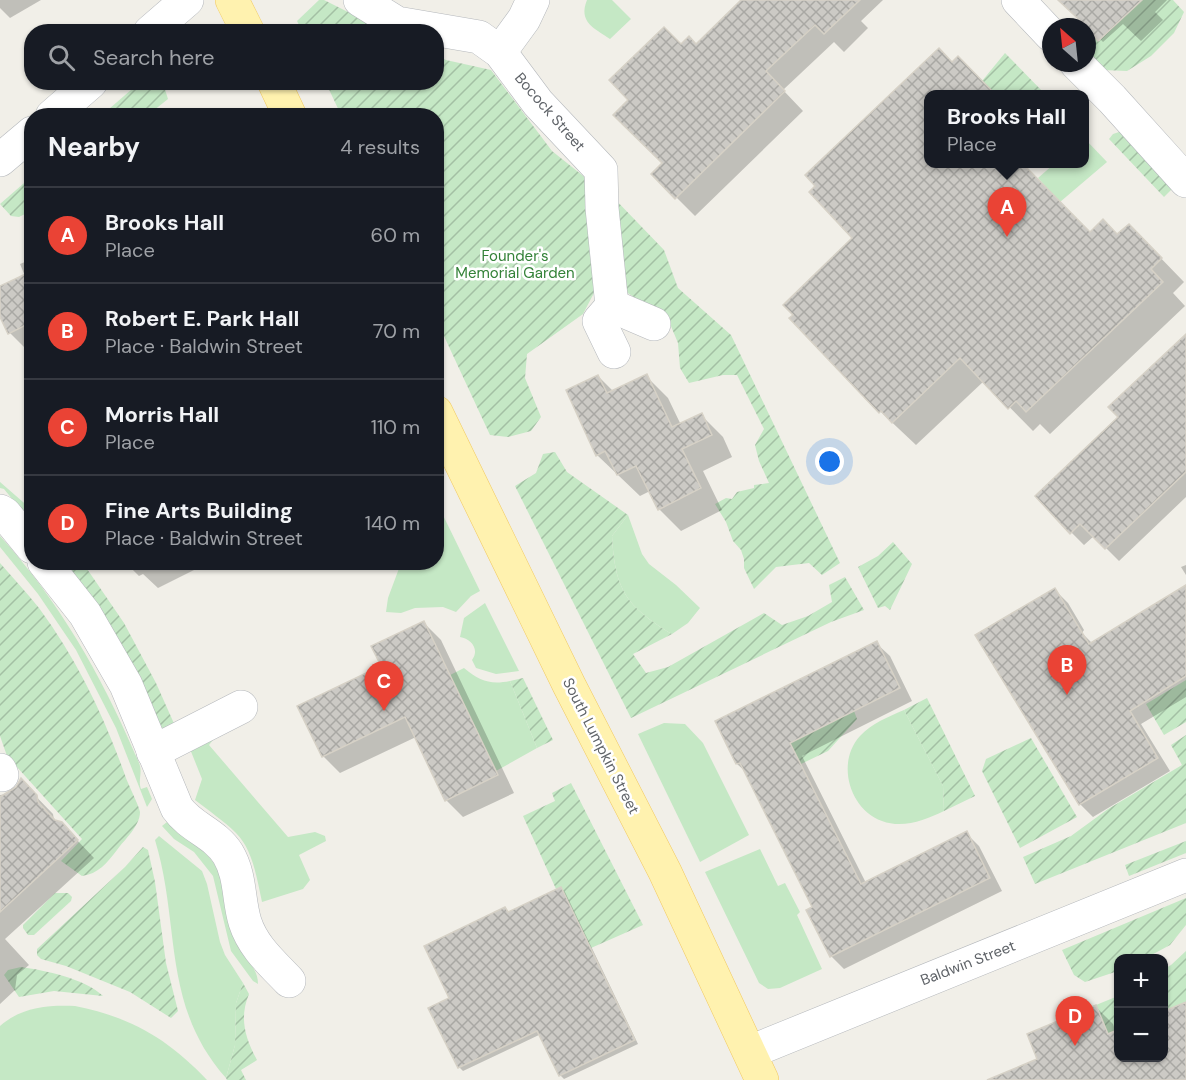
<!DOCTYPE html>
<meta charset="utf-8">
<style>
body{margin:0;font-family:"DM Sans",sans-serif;background:#242831;color:#f1f3f6}
.controls{position:absolute;right:18px;bottom:18px;display:grid;overflow:hidden;border-radius:12px;box-shadow:0 2px 4px #0004}
.controls button{width:54px;height:54px;display:grid;place-items:center;padding:0;border:0;border-bottom:2px solid #363941;background:#171b24;color:#f1f3f6;font:30px sans-serif}
.compass{position:absolute;left:1042px;top:18px;width:54px;height:54px;border-radius:50%;background:#171b24;box-shadow:0 2px 4px #0004;rotate:333deg}
.you{position:absolute;left:830px;top:462px;width:21px;height:21px;margin:-15px;border:4px solid #fff;border-radius:50%;background:#1a73e8;box-shadow:0 0 0 9px #1a73e833}
.badge{display:grid;place-items:center;width:39px;height:39px;border-radius:50%;background:#ea4335;color:#fff;font-size:20px;font-weight:700}
.pin{position:absolute;translate:-50% -50px;filter:drop-shadow(0 2px 3px #0008)}
.pin::after{content:'';position:absolute;top:32px;width:21px;height:18px;background:inherit;clip-path:polygon(0 0,100% 0,50% 100%)}
.popup{position:absolute;left:924px;top:90px;width:165px;height:78px;box-sizing:border-box;display:grid;place-content:center;border-radius:12px;background:#171b24;filter:drop-shadow(0 2px 4px #0005);font-size:20px;white-space:nowrap;color:#9ea1a6}
.popup b{font-size:22px;color:#f1f3f6}
.popup::after{content:'';position:absolute;left:50%;top:100%;margin-left:-12px;border:12px solid transparent;border-top-color:#171b24}
.list{margin:0;padding:0;list-style:none}
h2{display:flex;justify-content:space-between;align-items:center;height:78px;margin:0;padding:0 24px;font-size:26px}
h2 small{font-size:20px;font-weight:400;color:#9ea1a6}
.list li{display:grid;grid-template-columns:39px 1fr auto;gap:18px;align-items:center;box-sizing:border-box;height:96px;padding:0 24px;border-top:2px solid #363941}
.list b{display:block;font-size:22px;white-space:nowrap}
.list p{margin:0;font-size:20px;white-space:nowrap;color:#9ea1a6}
.list em{font-size:20px;font-style:normal;color:#9ea1a6}
.icon{flex:none;width:33px;height:33px;fill:none;stroke:currentColor;stroke-width:2;stroke-linecap:round;stroke-linejoin:round}
.map{position:relative;flex:none;width:1186px;height:1080px;overflow:hidden}
.search{position:absolute;background:#171b24;box-shadow:0 2px 4px #0004;left:24px;top:24px;width:420px;height:66px;display:flex;align-items:center;gap:15px;box-sizing:border-box;padding:0 21px;border-radius:24px;color:#9ea1a6;font-size:22px}
.panel{position:absolute;background:#171b24;box-shadow:0 2px 4px #0004;left:24px;top:108px;width:420px;height:462px;border-radius:24px}
.map>svg:first-child{display:block}
</style>
<div class="map">
<svg width="1186" height="1080" viewBox="0 0 1186 1080">
<defs>
<pattern id="garden-furrows" width="10" height="10" patternUnits="userSpaceOnUse" patternTransform="scale(1.5)"><rect width="10" height="10" fill="#c5e8c5"/><path d="M-1 1l2-2M0 10L10 0M9 11l2-2" fill="none" stroke="#a3c0a4"/></pattern>
<pattern id="building-cross-hatch" width="8" height="8" patternUnits="userSpaceOnUse" patternTransform="scale(1.5)"><rect width="8" height="8" fill="#cccac5"/><path d="M0 0l8 8M0 8l8-8" fill="none" stroke="#a9a8a4"/></pattern>
</defs>
<rect width="100%" height="100%" fill="#f1efe8"/>
<g fill="#c5e8c5">
<path d="M587 0H612L631 19 610 39C594 28 578 22 587 0Z"/>
<path d="M1085 139 1107 162 1060 202 1038 178 1054 164H1085Z"/>
<path d="M0 482 31 509V522L4 489 0 488Z"/>
<path d="M439 507 480 591 471 596 456 612 443 607 415 608 401 613 386 612 388 598 401 563 436 562 437 510Z"/>
<path d="M628 515 642 554 649 564 676 585 700 608 688 623 672 634C626 606 615 590 612 536Z"/>
<path d="M0 536C58 600 101 674 135 754 137 758 139 762 140 766 142 774 138 781 141 789L147 787 152 799 147 807 116 728 76 650 38 594 0 547Z"/>
<path d="M485 603 519 671 496 674 476 668 472 660C480 649 471 639 460 637L464 618Z"/>
<path d="M464 668C480 681 490 685 510 681L537 748 496 771 450 675Z"/>
<path d="M904 710 943 786 944 811C925 820 903 829 882 821 849 809 836 762 860 736 872 723 888 717 904 710Z"/>
<path d="M664 723 685 724 703 743 749 835 700 862 638 734Z"/>
<path d="M213 740 209 745 288 837 315 832 325 836 326 841 299 855 310 880 303 889 262 902C257 879 253 850 236 833 224 821 209 811 195 800L202 779 190 749Z"/>
<path d="M167 822C183 838 208 849 218 870 228 893 225 921 236 943 244 958 258 967 258 984L253 981 231 951 213 876 194 852 174 839 162 826Z"/>
<path d="M159 836 202 871 207 884 220 942 225 955 243 983 236 1003 235 1045 226 1078C161 1005 181 925 155 840Z"/>
<path d="M760 849 778 886 785 883 800 912 797 915 822 969 780 988 768 989 759 983 705 872Z"/>
<path d="M75 1006C131 1017 168 1039 207 1080H0V1026C22 1007 47 1005 75 1006Z"/>
</g>
<g fill="url(#garden-furrows)">
<path d="M319 0H324L386 31H302L297 21Z"/>
<path d="M1142 0H1173L1184 12 1174 33 1151 56 1127 71 1103 70 1087 60V29L1099 41Z"/>
<path d="M1005 53 1045 94H979L976 92 982 81Z"/>
<path d="M437 55 446 60 491 70 552 151 587 179 595 291 583 314 527 354 525 378 541 417 531 431 508 437 490 435 437 321 436 116 341 115 326 83 436 82Z"/>
<path d="M139 83H163L168 99 148 115H102Z"/>
<path d="M1122 131 1177 184 1164 197 1109 139 1113 134Z"/>
<path d="M31 177V211L19 217 11 216 0 204Z"/>
<path d="M610 194 664 250 678 288 731 335 840 563 822 575 809 563 776 567 754 589 744 568V559L741 550 733 541 726 522 715 504 726 498 732 499 737 492 754 488V485L769 483 759 461 755 445 764 429 737 375H723L689 383 680 368 678 343 668 319 623 290Z"/>
<path d="M555 452 567 472 628 515 612 536C615 590 626 606 672 634L633 654 646 673 668 667 764 613 782 625 808 616 832 602 829 585 845 577 864 610 831 622 631 718 515 486 536 473 543 454Z"/>
<path d="M893 542 912 564 890 610 885 606 878 608 858 567 878 556Z"/>
<path d="M0 563C13 578 27 593 39 608 77 659 105 718 126 778 129 786 139 806 140 812 140 826 125 839 117 850 107 863 98 874 82 876L61 861 82 839 7 756 0 736Z"/>
<path d="M66 563H83L124 623 156 683 176 728 163 729 157 722Z"/>
<path d="M523 678 553 740 537 748 510 681Z"/>
<path d="M1186 680V722L1164 735 1146 704Z"/>
<path d="M927 698 975 796 944 811 943 786 904 710Z"/>
<path d="M854 711 857 719 828 751 801 764 790 743Z"/>
<path d="M1186 735V823L1035 884 1023 857 1071 836 1108 809 1182 765 1171 745Z"/>
<path d="M1031 738 1077 817 1020 848 982 771 986 759Z"/>
<path d="M571 783 643 925 591 948 561 887 556 889 523 816 555 801 552 793Z"/>
<path d="M1186 841V853L1129 876 1125 865Z"/>
<path d="M143 847 148 850 155 882 166 963 178 1011 171 1018 130 992 66 966 41 959 37 955V949L125 867Z"/>
<path d="M55 893H68L72 897 71 901 34 935H28L23 928V925Z"/>
<path d="M1186 898V925L1170 945 1146 958H1118V971L1085 982 1074 975 1062 950Z"/>
<path d="M1186 951V1002L1164 1011V969L1171 965Z"/>
<path d="M21 967C44 970 86 979 103 996L54 991 19 997 4 975 8 970Z"/>
<path d="M243 983 249 994C239 1018 245 1038 257 1060L241 1070 246 1080H227L226 1078 235 1045 236 1003Z"/>
<path d="M1118 996V1029L1108 1034 1096 1005Z"/>
</g>
<g fill="#0003">
<path d="M0 0H41L10 18 0 8Z"/>
<path d="M743 0H883L861 21 868 28 844 52 834 42 783 90 803 111 695 216 653 174 664 164 681 46H696Z"/>
<path d="M1061 0H1167L1155 12 1163 20 1141 41 1123 24 1103 42Z"/>
<path d="M958 58 994 94H929V164H990L993 167 997 164H1022L1090 234 1117 236 1152 249 1184 282 1173 293 1185 306 1050 434 1040 424 1033 431 984 381 916 445 881 412 791 318 855 238 811 192Z"/>
<path d="M32 259V355L10 333 0 313V288L25 276 20 264Z"/>
<path d="M1186 336V497L1119 561 1094 536 1084 545 1071 532 1120 417Z"/>
<path d="M598 376 613 391 646 376 668 398 681 425 701 415 723 437 732 457 703 471 722 510 681 531 659 509 650 491 640 496 597 455Z"/>
<path d="M125 562H210L158 588 143 574 139 576Z"/>
<path d="M1186 565V575L1181 567Z"/>
<path d="M1186 587V697L1141 724 1170 771 1093 817 1080 804 1055 590 1068 603 1084 630 1082 633 1092 643Z"/>
<path d="M424 623 441 640 514 793 463 817 446 800 416 737 340 773 323 756 383 667Z"/>
<path d="M876 643 890 656 912 701 802 756 866 883 966 833 979 846 1002 891 844 969 831 956 814 908 747 773 737 764Z"/>
<path d="M21 781 53 814 54 820 61 823 94 858 5 939 29 965 17 975 15 990 0 1004V795L9 794 17 788Z"/>
<path d="M561 889 565 892 638 1044 564 1079 560 1075 541 1034 463 1071 459 1067 451 999 505 909 510 913Z"/>
<path d="M1186 1003V1080H989L1039 1059 1096 1007 1113 1024 1116 1032 1118 1058H1164V1012Z"/>
</g>
<g fill="url(#building-cross-hatch)" stroke="#d6d1c6" stroke-width="1.5">
<path d="M741 0H860L824 34 815 25 766 71 785 91 675 199 651 174 662 163 613 115 628 100 609 80 664 27 681 44 689 36 696 44Z"/>
<path d="M1058 0H1142L1098 41 1087 27Z"/>
<path d="M939 48 952 62 958 56 995 94H929V164H1023L1090 232 1103 219 1117 234 1129 224 1162 258 1151 269 1163 282 1026 412 1016 401 1008 409 960 358 892 423 881 411 879 413 789 318 793 315 783 305 852 238 809 192 815 186 805 175Z"/>
<path d="M32 271V322L8 334 0 317V286Z"/>
<path d="M1186 334V472L1105 549 1080 524 1070 534 1035 496 1118 417 1108 407Z"/>
<path d="M647 374 672 427 702 413 712 435 682 449 701 488 658 510 636 466 617 475 605 451 596 456 566 390 598 375 607 393Z"/>
<path d="M1186 585V676L1130 711 1158 758 1079 805 975 635 1055 588 1089 644Z"/>
<path d="M424 621 498 775 445 801 405 717 322 757 297 706 381 666 371 646Z"/>
<path d="M877 641 900 688 790 743 861 884 967 831 990 878 830 957 806 910 812 907 740 763 736 764 715 721Z"/>
<path d="M21 778 37 795 38 802 55 820 62 822 78 840 0 912V797L16 787Z"/>
<path d="M561 887 635 1040 559 1076 537 1031 458 1068 428 1008 449 998 424 946 505 907 508 912Z"/>
<path d="M1186 1002V1080H987L1037 1059 1027 1034 1096 1005 1108 1034 1119 1029V1058H1164V1011Z"/>
</g>
<g fill="none" stroke-linecap="round" stroke-linejoin="round">
<defs>
<g id="minor">
<path d="M360 0 397 23 479 37 500 52 538 103 601 170 602 208 612 306 599 321 614 352"/>
<path d="M1018 0 1051 35"/>
<path d="M150 32 187 0"/>
<path d="M500 52 524 19 533 0"/>
<path d="M1076 63 1112 99 1186 181"/>
<path d="M52 116 91 82"/>
<path d="M0 160 32 133"/>
<path d="M612 306 654 324"/>
<path d="M0 511 5 514 32 547"/>
<path d="M44 562 85 614 126 685 177 808C191 828 215 833 228 854 241 876 238 899 245 922 253 947 272 963 289 981"/>
<path d="M153 752 241 707"/>
<path d="M0 770 2 775"/>
<path d="M750 1052 1186 875"/>
</g>
<g id="major">
<path d="M232 0 248 32"/>
<path d="M274 82 290 116"/>
<path d="M436 412 569 685 665 872 762 1080"/>
</g>
</defs>
<use href="#minor" stroke="#b5b8bc" stroke-width="34"/>
<use href="#major" stroke="#f2c960" stroke-width="34"/>
<use href="#minor" stroke="#fff" stroke-width="33"/>
<use href="#major" stroke="#fff2af" stroke-width="33"/>
</g>
<g text-anchor="middle" stroke-width="5" stroke-linejoin="round" paint-order="stroke">
<g font-size="15" fill="#5f6368" stroke="#fff">
<text transform="translate(550 112) rotate(49)" y="5">Bocock Street</text>
<text transform="translate(601 746) rotate(63)" y="5">South Lumpkin Street</text>
<text transform="translate(968 963) rotate(-21)" y="5">Baldwin Street</text>
</g>
<g font-size="15" fill="#348238" stroke="#fff">
<text x="515" y="261">Founder's<tspan x="515" dy="17">Memorial Garden</tspan></text>
</g>
</g>
</svg>
<div class="controls">
<button>+</button>
<button>−</button>
</div>
<svg class="compass" viewBox="-18 -18 36 36"><path d="M0-13l5 13h-10z" fill="#e53935"/><path d="M0 13l5-13h-10z" fill="#9ea1a6"/></svg>
<div class="you"></div>
<div class="pin badge" style="left:1007px;top:237px">A</div>
<div class="popup"><b>Brooks Hall</b>Place</div>
<div class="pin badge" style="left:1067px;top:695px">B</div>
<div class="pin badge" style="left:384px;top:711px">C</div>
<div class="pin badge" style="left:1075px;top:1046px">D</div>
<div class="search"><svg class="icon" aria-label="search" viewBox="0 0 24 24"><circle cx="10" cy="10" r="6"/><path d="M15 15l6 6"/></svg>Search here</div>
<section class="panel">
<h2>Nearby<small>4 results</small></h2>
<ul class="list">
<li><span class="badge">A</span><div><b>Brooks Hall</b><p>Place</p></div><em>60 m</em></li>
<li><span class="badge">B</span><div><b>Robert E. Park Hall</b><p>Place · Baldwin Street</p></div><em>70 m</em></li>
<li><span class="badge">C</span><div><b>Morris Hall</b><p>Place</p></div><em>110 m</em></li>
<li><span class="badge">D</span><div><b>Fine Arts Building</b><p>Place · Baldwin Street</p></div><em>140 m</em></li>
</ul>
</section>
</div>
